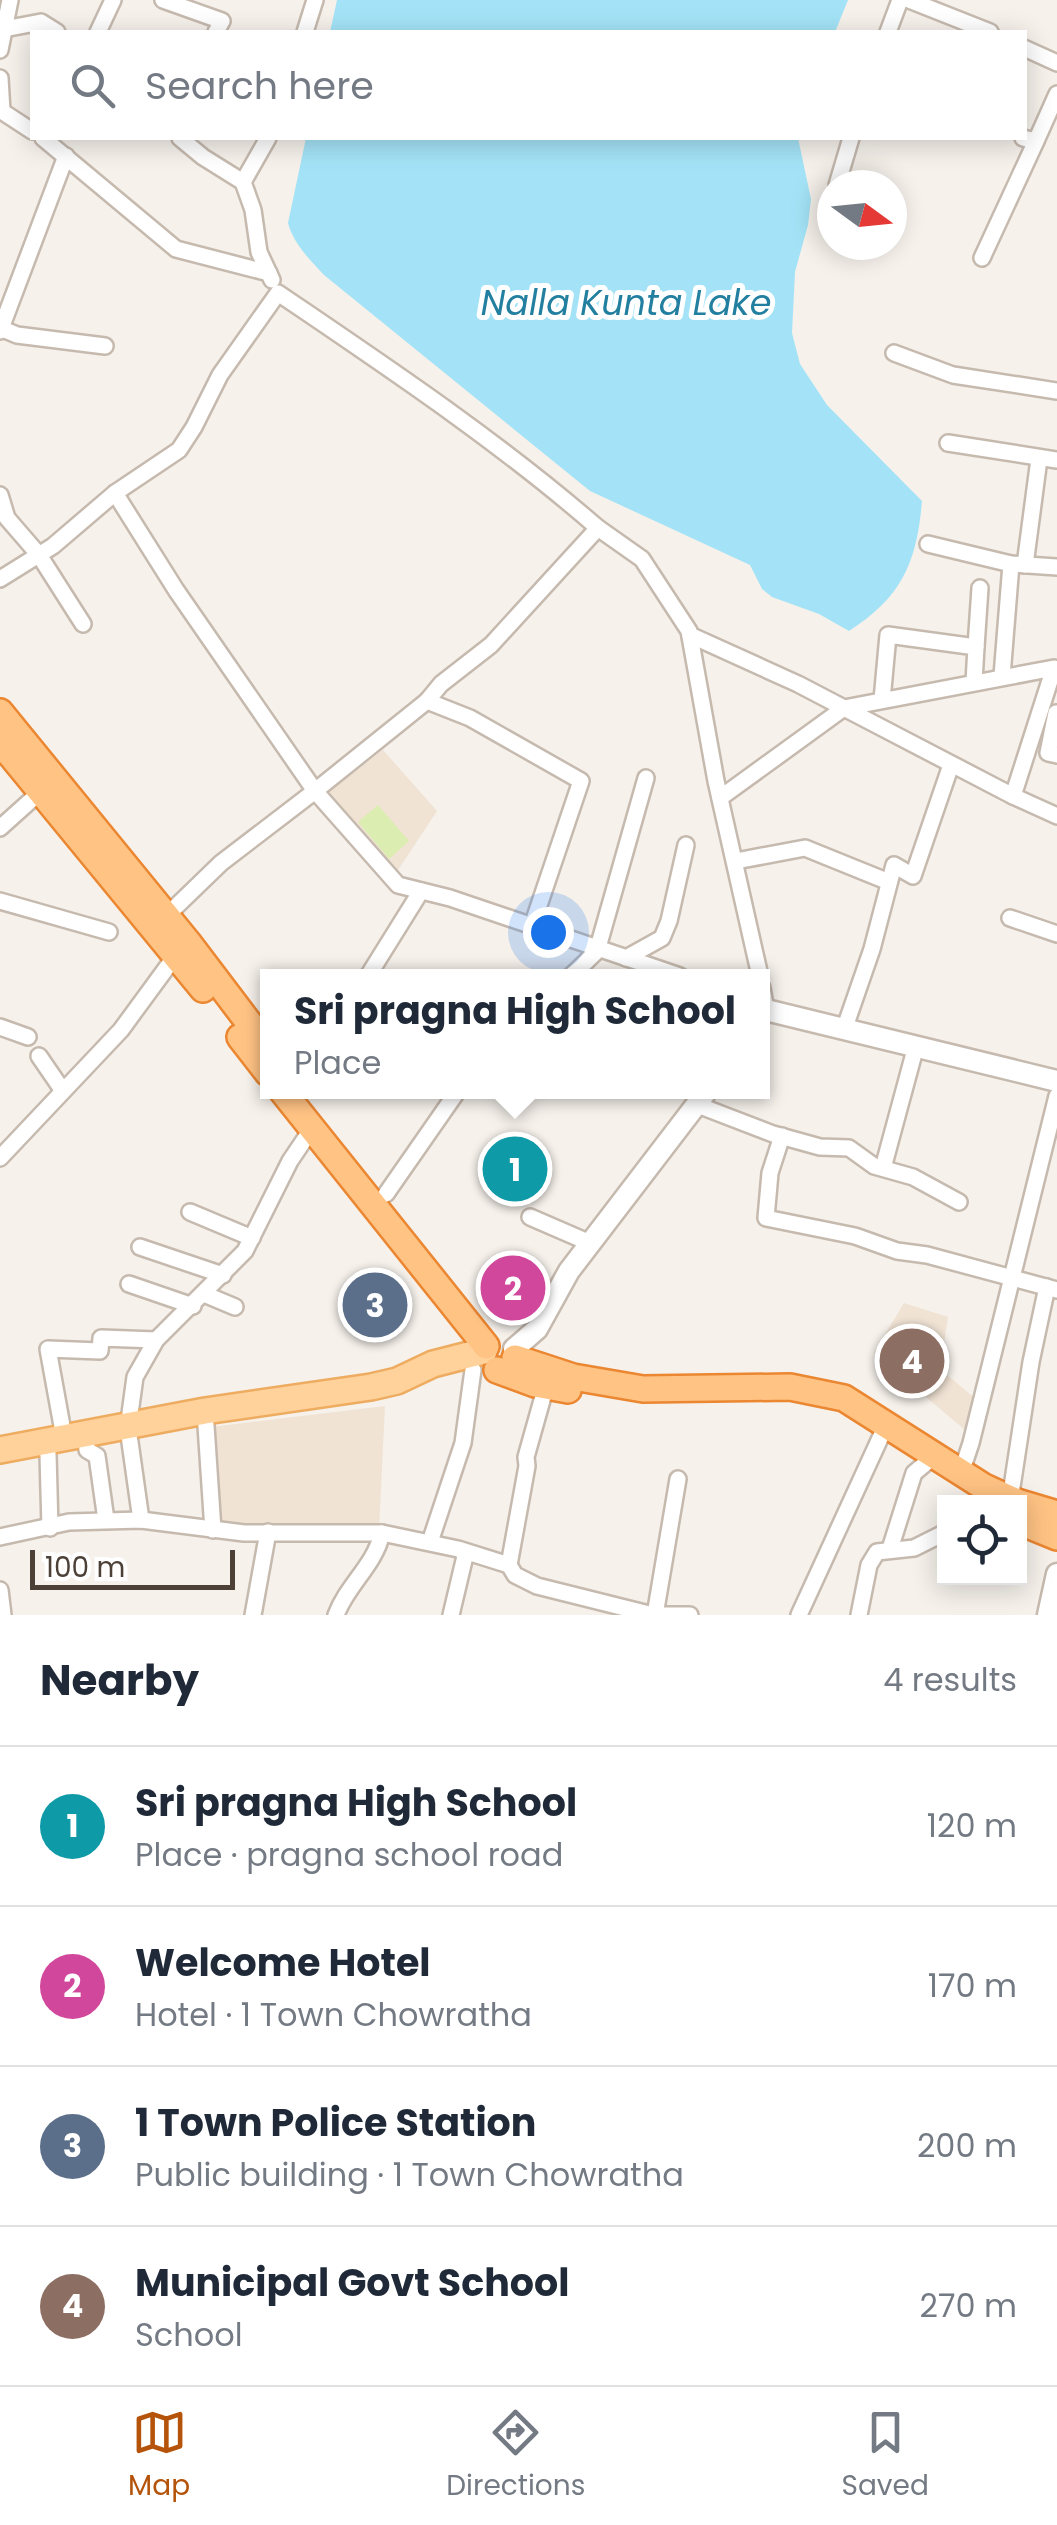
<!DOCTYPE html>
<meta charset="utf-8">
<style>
body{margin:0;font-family:Poppins,sans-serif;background:#f6f6f7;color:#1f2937}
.controls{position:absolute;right:30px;bottom:30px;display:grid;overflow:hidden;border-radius:0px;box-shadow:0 5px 25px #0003}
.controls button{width:90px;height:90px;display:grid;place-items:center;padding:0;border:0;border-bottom:2px solid #e0e1e3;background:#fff;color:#1f2937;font:50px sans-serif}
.compass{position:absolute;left:817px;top:170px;width:90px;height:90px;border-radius:50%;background:#fff;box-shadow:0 5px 25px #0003;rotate:105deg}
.scale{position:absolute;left:30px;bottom:25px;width:205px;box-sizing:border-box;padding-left:10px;border:5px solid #4c4037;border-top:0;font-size:28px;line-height:35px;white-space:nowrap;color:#4c4037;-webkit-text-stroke:8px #fff;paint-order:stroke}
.you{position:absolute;left:548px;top:932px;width:35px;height:35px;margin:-25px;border:8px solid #fff;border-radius:50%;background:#1a73e8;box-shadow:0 0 0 15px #1a73e833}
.badge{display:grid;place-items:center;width:65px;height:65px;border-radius:50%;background:#b45309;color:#fff;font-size:32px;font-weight:700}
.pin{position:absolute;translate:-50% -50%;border:5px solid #fff;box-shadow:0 2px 10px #0006}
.popup{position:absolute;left:260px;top:969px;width:510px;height:130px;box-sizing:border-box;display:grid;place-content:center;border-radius:0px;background:#fff;filter:drop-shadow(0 2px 8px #0005);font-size:32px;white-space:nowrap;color:#747a83}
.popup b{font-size:38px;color:#1f2937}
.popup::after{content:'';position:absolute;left:50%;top:100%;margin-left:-20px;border:20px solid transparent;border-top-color:#fff}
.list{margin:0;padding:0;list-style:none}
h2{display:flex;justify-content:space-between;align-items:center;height:130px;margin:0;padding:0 40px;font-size:42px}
h2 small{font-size:32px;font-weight:400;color:#747a83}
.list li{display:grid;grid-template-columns:65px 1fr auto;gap:30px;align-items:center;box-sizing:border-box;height:160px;padding:0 40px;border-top:2px solid #e0e1e3}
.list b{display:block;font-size:38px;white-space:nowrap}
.list p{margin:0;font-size:32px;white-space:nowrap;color:#747a83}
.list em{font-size:32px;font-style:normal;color:#747a83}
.icon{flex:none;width:55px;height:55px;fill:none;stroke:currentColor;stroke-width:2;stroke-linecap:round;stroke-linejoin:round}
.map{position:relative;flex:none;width:1057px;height:1615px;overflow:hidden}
.search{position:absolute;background:#fff;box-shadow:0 5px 25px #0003;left:30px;right:30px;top:30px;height:110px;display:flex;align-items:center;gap:25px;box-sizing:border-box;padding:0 35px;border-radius:0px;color:#747a83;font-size:38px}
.sheet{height:770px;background:#fff}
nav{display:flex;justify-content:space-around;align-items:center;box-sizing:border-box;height:140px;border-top:2px solid #e0e1e3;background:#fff;font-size:28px;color:#747a83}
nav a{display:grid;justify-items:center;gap:5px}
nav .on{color:#b45309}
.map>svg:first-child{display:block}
</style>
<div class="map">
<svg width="1057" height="1615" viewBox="0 0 1057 1615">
<rect width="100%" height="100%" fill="#f6f1eb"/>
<g fill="#f0e3d4">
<path d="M383 750 437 811 396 873 324 795Z"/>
<path d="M904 1303 948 1317 940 1369 977 1400 965 1430 874 1353Z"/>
<path d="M385 1406 379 1530 218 1526 211 1427Z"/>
</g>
<g fill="#dcedb1">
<path d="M378 805 409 841 389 859 358 822Z"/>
<path d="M893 1341 936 1357 920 1389 882 1355Z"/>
</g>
<g fill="#a4e3f7">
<path d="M337 0H848L835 32H330Z"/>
<path d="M306 138H798L811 199 808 225 795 272 792 333 800 364 827 405 922 501C917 562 902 597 849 631L819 614 772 597 762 589 750 565 590 491 324 275C310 260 293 243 288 223Z"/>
</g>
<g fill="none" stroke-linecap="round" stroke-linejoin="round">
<defs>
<g id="minor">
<path d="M163 0 222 21 216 32"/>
<path d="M909 0 990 32"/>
<path d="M4 29 41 22 57 32"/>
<path d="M98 32 113 0"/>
<path d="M305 32 315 0"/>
<path d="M888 32 900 0"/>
<path d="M1024 48 1057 63"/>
<path d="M0 50 10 0"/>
<path d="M0 78 2 111"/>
<path d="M0 110 32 131"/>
<path d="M43 138 176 249 269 273"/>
<path d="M180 138 203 157 243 182 253 210 259 252 272 280"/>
<path d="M1023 138 1036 141 1057 94"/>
<path d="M243 182 268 138"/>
<path d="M837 185 851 138"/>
<path d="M982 258 1036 141"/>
<path d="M0 328 17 335 105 346"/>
<path d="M0 331 66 156"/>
<path d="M894 353 953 375 1057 391"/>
<path d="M948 443 1057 460"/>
<path d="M115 493 176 590 315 791 427 701"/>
<path d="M0 495 7 518 39 555 83 624"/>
<path d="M928 544 1011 564 1057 567"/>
<path d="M1025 565 1039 459"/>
<path d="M0 579 53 546 115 493 179 450 194 427 220 375 278 293C387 367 498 441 598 528"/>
<path d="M690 635 798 684 844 708 720 798"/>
<path d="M976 647 980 588"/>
<path d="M1054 668 1013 796 844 708Z"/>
<path d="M1002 676 1011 564"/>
<path d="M882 700 888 635 976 647 974 682"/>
<path d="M1056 713 1048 753 1057 755"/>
<path d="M1013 796 1057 816"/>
<path d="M0 828 39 793"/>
<path d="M736 861 805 848 889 882"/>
<path d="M0 901 109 932"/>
<path d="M1010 918 1057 934"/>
<path d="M160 922 221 863 315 791 398 885 450 898 680 976"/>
<path d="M532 926 581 781 470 718 427 701 441 684 491 645 598 528 642 559 689 631 716 781 760 976"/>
<path d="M626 958 662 938 669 921 686 845"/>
<path d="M368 976 421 891"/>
<path d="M571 976 597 951 646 778"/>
<path d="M762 988 766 1010"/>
<path d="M0 1027 28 1037"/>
<path d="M845 1027 872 949 894 865 913 876 951 765"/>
<path d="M39 1056 63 1091"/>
<path d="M695 1104 773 1134 820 1147 849 1148 874 1166 913 1177 959 1202"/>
<path d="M782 1136 770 1173 766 1218 855 1236 897 1251 927 1255 1057 1290"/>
<path d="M0 1158 121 1030 176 955"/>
<path d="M883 1168 916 1046"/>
<path d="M386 1194 457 1092"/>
<path d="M190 1212 252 1238"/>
<path d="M530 1217 590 1243"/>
<path d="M140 1247 223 1275"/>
<path d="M129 1284 193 1306"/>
<path d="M204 1294 235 1307"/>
<path d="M205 1411 213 1530"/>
<path d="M85 1432 87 1450 97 1456 106 1520"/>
<path d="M64 1437 48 1349 100 1351 101 1338 156 1340"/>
<path d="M42 1441 48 1454 50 1528"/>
<path d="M961 1473 971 1443 1057 1096"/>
<path d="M1010 1500 1031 1362 1047 1287"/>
<path d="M979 1502 981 1500"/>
<path d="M141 1520 128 1428 135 1377 156 1340 245 1251 290 1161 313 1127"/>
<path d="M0 1537 69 1522 141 1520 244 1533H382L458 1549 509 1565 515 1575 537 1586 653 1615"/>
<path d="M430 1542 463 1443 473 1370"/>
<path d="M890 1549 914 1473 926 1463"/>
<path d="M509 1565 527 1466 526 1457 546 1386"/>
<path d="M0 1590 3 1615"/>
<path d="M253 1615 268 1532"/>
<path d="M336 1615C347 1585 375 1565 382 1533"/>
<path d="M451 1615 466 1552"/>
<path d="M655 1615 678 1479"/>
<path d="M658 1615H690"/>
<path d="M799 1615 882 1434"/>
<path d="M859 1615 869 1565 877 1552 914 1548 944 1533"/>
</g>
<g id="tertiary">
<path d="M762 1015 766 1010 1057 1081"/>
<path d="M514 1349 537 1329 569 1271 706 1092"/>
<path d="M1048 1615 1057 1574"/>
</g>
<path id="primary" d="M0 1450 205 1411 371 1387 397 1381 433 1364 484 1351"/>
<g id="trunk">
<path d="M0 712 190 945 268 1048"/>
<path d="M0 742 203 989"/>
<path d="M240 1037 268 1073"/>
<path d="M283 1092 486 1346"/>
<path d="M515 1358 573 1377 643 1389 790 1387 844 1398 984 1487 1017 1502"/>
<path d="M497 1370 535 1384 568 1390"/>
<path d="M1020 1503 1057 1514"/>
<path d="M1020 1522 1057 1537"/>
</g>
</defs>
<use href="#minor" stroke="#c6baaf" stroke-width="20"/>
<use href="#tertiary" stroke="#c6baaf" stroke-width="25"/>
<use href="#primary" stroke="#eeac61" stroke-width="30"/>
<use href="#trunk" stroke="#eb8631" stroke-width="30"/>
<use href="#minor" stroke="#fff" stroke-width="15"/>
<use href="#tertiary" stroke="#fff" stroke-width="20"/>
<use href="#primary" stroke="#ffd19b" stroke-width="25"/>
<use href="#trunk" stroke="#ffc384" stroke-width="25"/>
</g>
<g text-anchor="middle" stroke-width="10" stroke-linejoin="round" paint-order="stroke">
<g font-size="35" font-style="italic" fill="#227f9f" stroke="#fff">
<text x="626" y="315">Nalla Kunta Lake</text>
</g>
</g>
</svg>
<div class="controls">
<button><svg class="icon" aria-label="locate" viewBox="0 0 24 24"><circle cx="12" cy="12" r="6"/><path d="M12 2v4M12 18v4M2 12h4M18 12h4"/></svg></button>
</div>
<svg class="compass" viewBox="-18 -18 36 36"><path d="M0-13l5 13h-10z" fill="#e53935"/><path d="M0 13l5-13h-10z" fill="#747a83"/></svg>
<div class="scale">100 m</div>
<div class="you"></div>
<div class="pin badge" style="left:515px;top:1169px;background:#0f9aa8">1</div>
<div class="popup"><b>Sri pragna High School</b>Place</div>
<div class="pin badge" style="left:513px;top:1288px;background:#d1479c">2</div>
<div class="pin badge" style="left:375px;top:1305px;background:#5c6f8a">3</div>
<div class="pin badge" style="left:912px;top:1361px;background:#8d6e63">4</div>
<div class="search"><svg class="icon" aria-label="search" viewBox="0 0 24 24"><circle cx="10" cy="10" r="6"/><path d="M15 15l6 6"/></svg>Search here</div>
</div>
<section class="sheet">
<h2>Nearby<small>4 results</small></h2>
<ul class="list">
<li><span class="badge" style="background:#0f9aa8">1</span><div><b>Sri pragna High School</b><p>Place · pragna school road</p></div><em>120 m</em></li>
<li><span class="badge" style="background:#d1479c">2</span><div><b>Welcome Hotel</b><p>Hotel · 1 Town Chowratha</p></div><em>170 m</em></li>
<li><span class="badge" style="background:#5c6f8a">3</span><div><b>1 Town Police Station</b><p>Public building · 1 Town Chowratha</p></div><em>200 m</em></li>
<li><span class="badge" style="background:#8d6e63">4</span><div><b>Municipal Govt School</b><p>School</p></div><em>270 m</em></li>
</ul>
</section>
<nav>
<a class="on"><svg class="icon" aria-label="map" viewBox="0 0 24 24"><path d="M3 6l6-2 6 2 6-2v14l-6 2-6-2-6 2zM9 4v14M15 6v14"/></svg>Map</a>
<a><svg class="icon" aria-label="directions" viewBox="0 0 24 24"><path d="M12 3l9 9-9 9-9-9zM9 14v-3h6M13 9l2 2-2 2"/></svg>Directions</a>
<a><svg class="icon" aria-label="saved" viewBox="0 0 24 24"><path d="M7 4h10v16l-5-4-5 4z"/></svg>Saved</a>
</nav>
